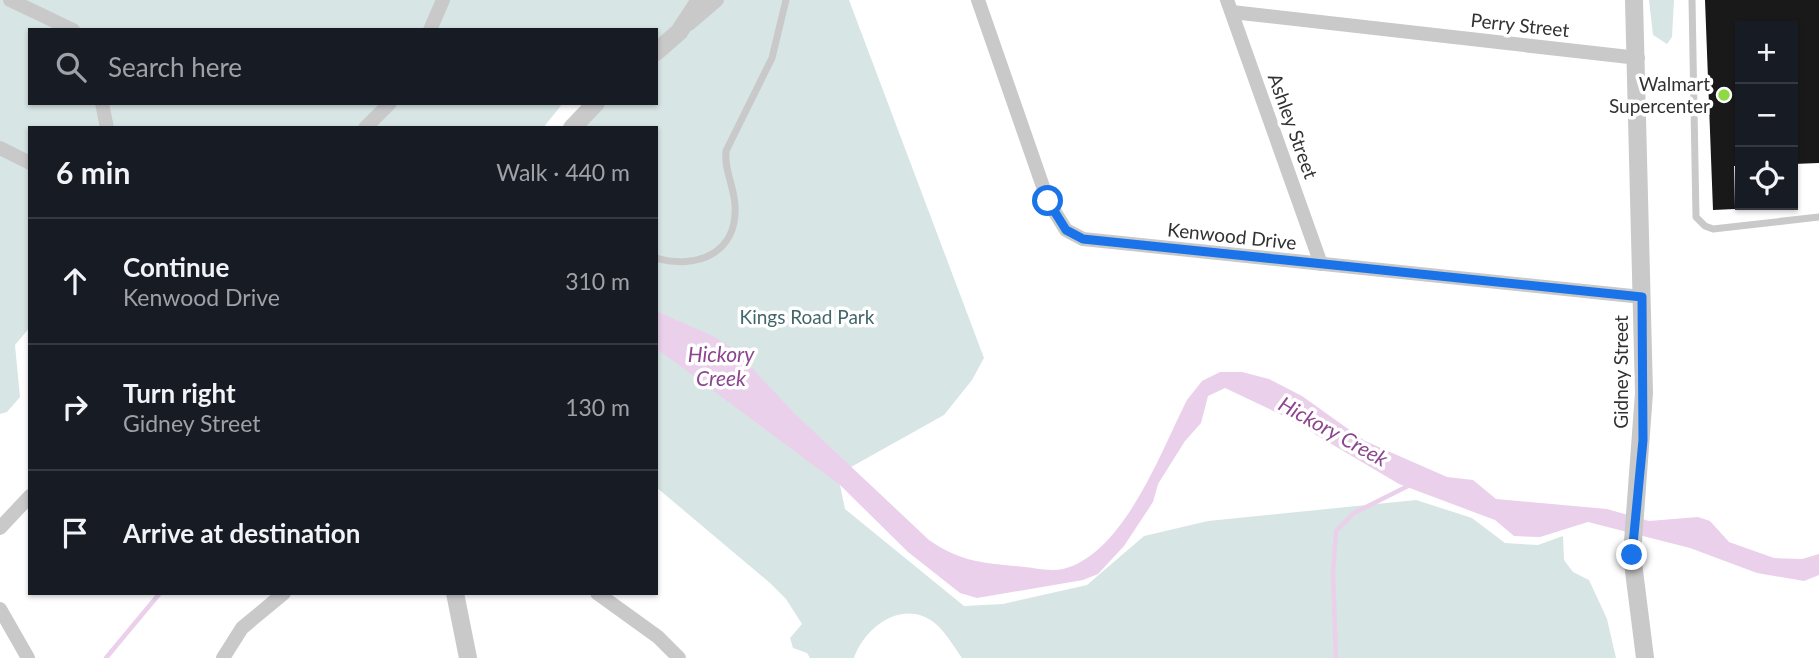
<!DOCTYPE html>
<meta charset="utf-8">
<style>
body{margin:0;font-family:Lato,sans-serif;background:#242831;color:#f1f3f6}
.controls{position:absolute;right:21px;top:21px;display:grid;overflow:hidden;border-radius:0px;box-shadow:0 2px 5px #0004}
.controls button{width:63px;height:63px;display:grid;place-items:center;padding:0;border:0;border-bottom:2px solid #363941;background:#171b24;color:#f1f3f6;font:35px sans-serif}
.stop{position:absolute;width:21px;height:21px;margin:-16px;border:5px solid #1a73e8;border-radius:50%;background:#fff}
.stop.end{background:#1a73e8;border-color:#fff;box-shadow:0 2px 7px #0008}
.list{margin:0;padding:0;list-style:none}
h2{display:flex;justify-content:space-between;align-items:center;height:91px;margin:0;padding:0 28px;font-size:30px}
h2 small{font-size:23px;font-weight:400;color:#9ea1a6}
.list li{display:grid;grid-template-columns:46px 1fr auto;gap:21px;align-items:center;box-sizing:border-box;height:126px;padding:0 28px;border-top:2px solid #363941}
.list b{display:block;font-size:26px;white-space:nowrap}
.list p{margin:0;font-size:23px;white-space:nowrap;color:#9ea1a6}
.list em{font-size:23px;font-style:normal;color:#9ea1a6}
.icon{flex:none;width:38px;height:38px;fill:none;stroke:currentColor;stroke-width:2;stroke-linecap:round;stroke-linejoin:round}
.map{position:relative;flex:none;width:1819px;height:658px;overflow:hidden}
.search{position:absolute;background:#171b24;box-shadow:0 2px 5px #0004;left:28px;top:28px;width:630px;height:77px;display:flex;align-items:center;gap:18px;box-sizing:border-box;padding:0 24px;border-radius:0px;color:#9ea1a6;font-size:26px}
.panel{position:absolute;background:#171b24;box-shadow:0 2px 5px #0004;left:28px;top:126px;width:630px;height:469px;border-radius:0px}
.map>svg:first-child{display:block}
</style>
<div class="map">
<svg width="1819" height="658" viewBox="0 0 1819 658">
<rect width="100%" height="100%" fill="#fff"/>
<g fill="#d8e5e5">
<path d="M0 0H849L984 358 972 380 944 415 851 467 840 485 845 509 964 606 1003 604 1087 585 1144 536 1208 521 1416 500 1472 518 1505 543 1538 545 1563 536 1564 560 1573 572 1589 580 1607 619 1616 658H962C955 648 948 636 939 627 908 596 866 624 854 658H810L807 653 793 648 790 638 802 624 786 599 770 583 656 487V128H572L596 103H656V30H30V103H563L543 128H30V327L15 345 20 397 7 412 0 414Z"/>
<path d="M1649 0H1674L1672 37 1667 44 1653 35Z"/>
</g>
<path fill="#ead0eb" d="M656 311 713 336 735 350 794 413 929 540C957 560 981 563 1015 566 1030 567 1049 572 1063 569 1124 554 1161 451 1187 400L1202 381 1220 372H1242L1269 379 1302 396 1365 441 1447 477 1473 480 1496 499 1607 509 1649 521 1698 517 1710 521 1729 542 1774 558 1802 559 1819 554V575L1804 581 1757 573 1690 548 1588 522 1540 537 1514 536 1495 520 1399 484 1286 417 1225 388 1208 396 1201 423 1185 441 1158 484 1153 502 1124 546 1098 574 1083 580 977 598 960 593 908 552 840 485 656 348Z"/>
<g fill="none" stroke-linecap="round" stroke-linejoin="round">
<g stroke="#ead0eb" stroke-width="4.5">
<path d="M106 658 160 593"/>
<path d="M1336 658 1333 574 1336 531 1354 513 1410 485"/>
</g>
</g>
<path fill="#191919" d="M1705 0H1819V163L1793 164V26H1740V166H1734L1735 209 1713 210Z"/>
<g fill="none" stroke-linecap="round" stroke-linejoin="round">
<g stroke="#c9c9c9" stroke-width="7">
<path d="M1692 0 1696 217 1705 226 1713 229 1819 217"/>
<path d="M656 258C697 270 738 253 735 205 734 186 724 170 726 151L772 58 786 0"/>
</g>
<g stroke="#c9c9c9" stroke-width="14">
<path d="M10 0 73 30"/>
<path d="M978 0 1048 201 1066 230 1083 239 1642 297"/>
<path d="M1227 0 1321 264"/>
<path d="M1232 12 1638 58"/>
<path d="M689 24 717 0"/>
<path d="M430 30 443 0"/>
<path d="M102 103 107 128"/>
<path d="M365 128 390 103"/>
<path d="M0 148 30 163"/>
<path d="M0 528 30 496"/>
<path d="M597 593 658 637 679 658"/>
<path d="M0 609 28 658"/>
<path d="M223 658 242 628 284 593"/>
</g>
<g stroke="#c9c9c9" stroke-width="18">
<path d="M1634 0 1644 393 1632 555 1645 658"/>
<path d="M656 52 679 32 700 0"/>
<path d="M572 128 596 103"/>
<path d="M455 593 468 658"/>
</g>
</g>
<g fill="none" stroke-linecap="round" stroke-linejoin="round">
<path stroke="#1a73e8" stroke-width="9" d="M1048 201 1066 230 1083 239 1642 297 1643 440 1632 555"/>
</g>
<circle fill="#8fd944" stroke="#fff" stroke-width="2.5" cx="1724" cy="95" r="7"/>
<g text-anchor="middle" stroke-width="7" stroke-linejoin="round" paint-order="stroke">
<g font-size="19" fill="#323232" stroke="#fff">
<text transform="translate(1520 25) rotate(6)" y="7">Perry Street</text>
<text transform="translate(1293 126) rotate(70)" y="7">Ashley Street</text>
<text transform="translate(1232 236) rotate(6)" y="7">Kenwood Drive</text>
<text transform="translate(1621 372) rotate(-90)" y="7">Gidney Street</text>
</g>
<g font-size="19" fill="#323232" stroke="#fff" text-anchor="end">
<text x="1710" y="91">Walmart<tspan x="1710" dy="22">Supercenter</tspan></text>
</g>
<g font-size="19" fill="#42676b" stroke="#fff">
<text x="807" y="324">Kings Road Park</text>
</g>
<g font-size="21" font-style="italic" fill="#8c458f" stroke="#fff">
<text x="721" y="362">Hickory<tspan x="721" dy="24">Creek</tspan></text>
<text transform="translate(1333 432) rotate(29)" y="7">Hickory Creek</text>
</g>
</g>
</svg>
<div class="controls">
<button>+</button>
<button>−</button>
<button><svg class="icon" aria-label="locate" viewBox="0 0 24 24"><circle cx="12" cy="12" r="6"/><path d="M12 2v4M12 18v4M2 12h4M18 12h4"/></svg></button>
</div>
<div class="stop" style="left:1048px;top:201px"></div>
<div class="stop end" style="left:1632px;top:555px"></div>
<div class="search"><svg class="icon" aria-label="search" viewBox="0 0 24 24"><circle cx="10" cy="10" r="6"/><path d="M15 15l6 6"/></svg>Search here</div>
<section class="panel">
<h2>6 min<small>Walk · 440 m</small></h2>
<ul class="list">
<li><svg class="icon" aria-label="ahead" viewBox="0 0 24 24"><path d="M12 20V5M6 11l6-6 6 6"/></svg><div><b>Continue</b><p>Kenwood Drive</p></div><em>310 m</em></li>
<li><svg class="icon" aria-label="right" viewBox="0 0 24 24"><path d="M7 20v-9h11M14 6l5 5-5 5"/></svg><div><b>Turn right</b><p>Gidney Street</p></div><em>130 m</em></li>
<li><svg class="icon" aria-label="arrive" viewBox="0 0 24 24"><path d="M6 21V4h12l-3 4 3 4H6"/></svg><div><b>Arrive at destination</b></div></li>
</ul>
</section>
</div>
